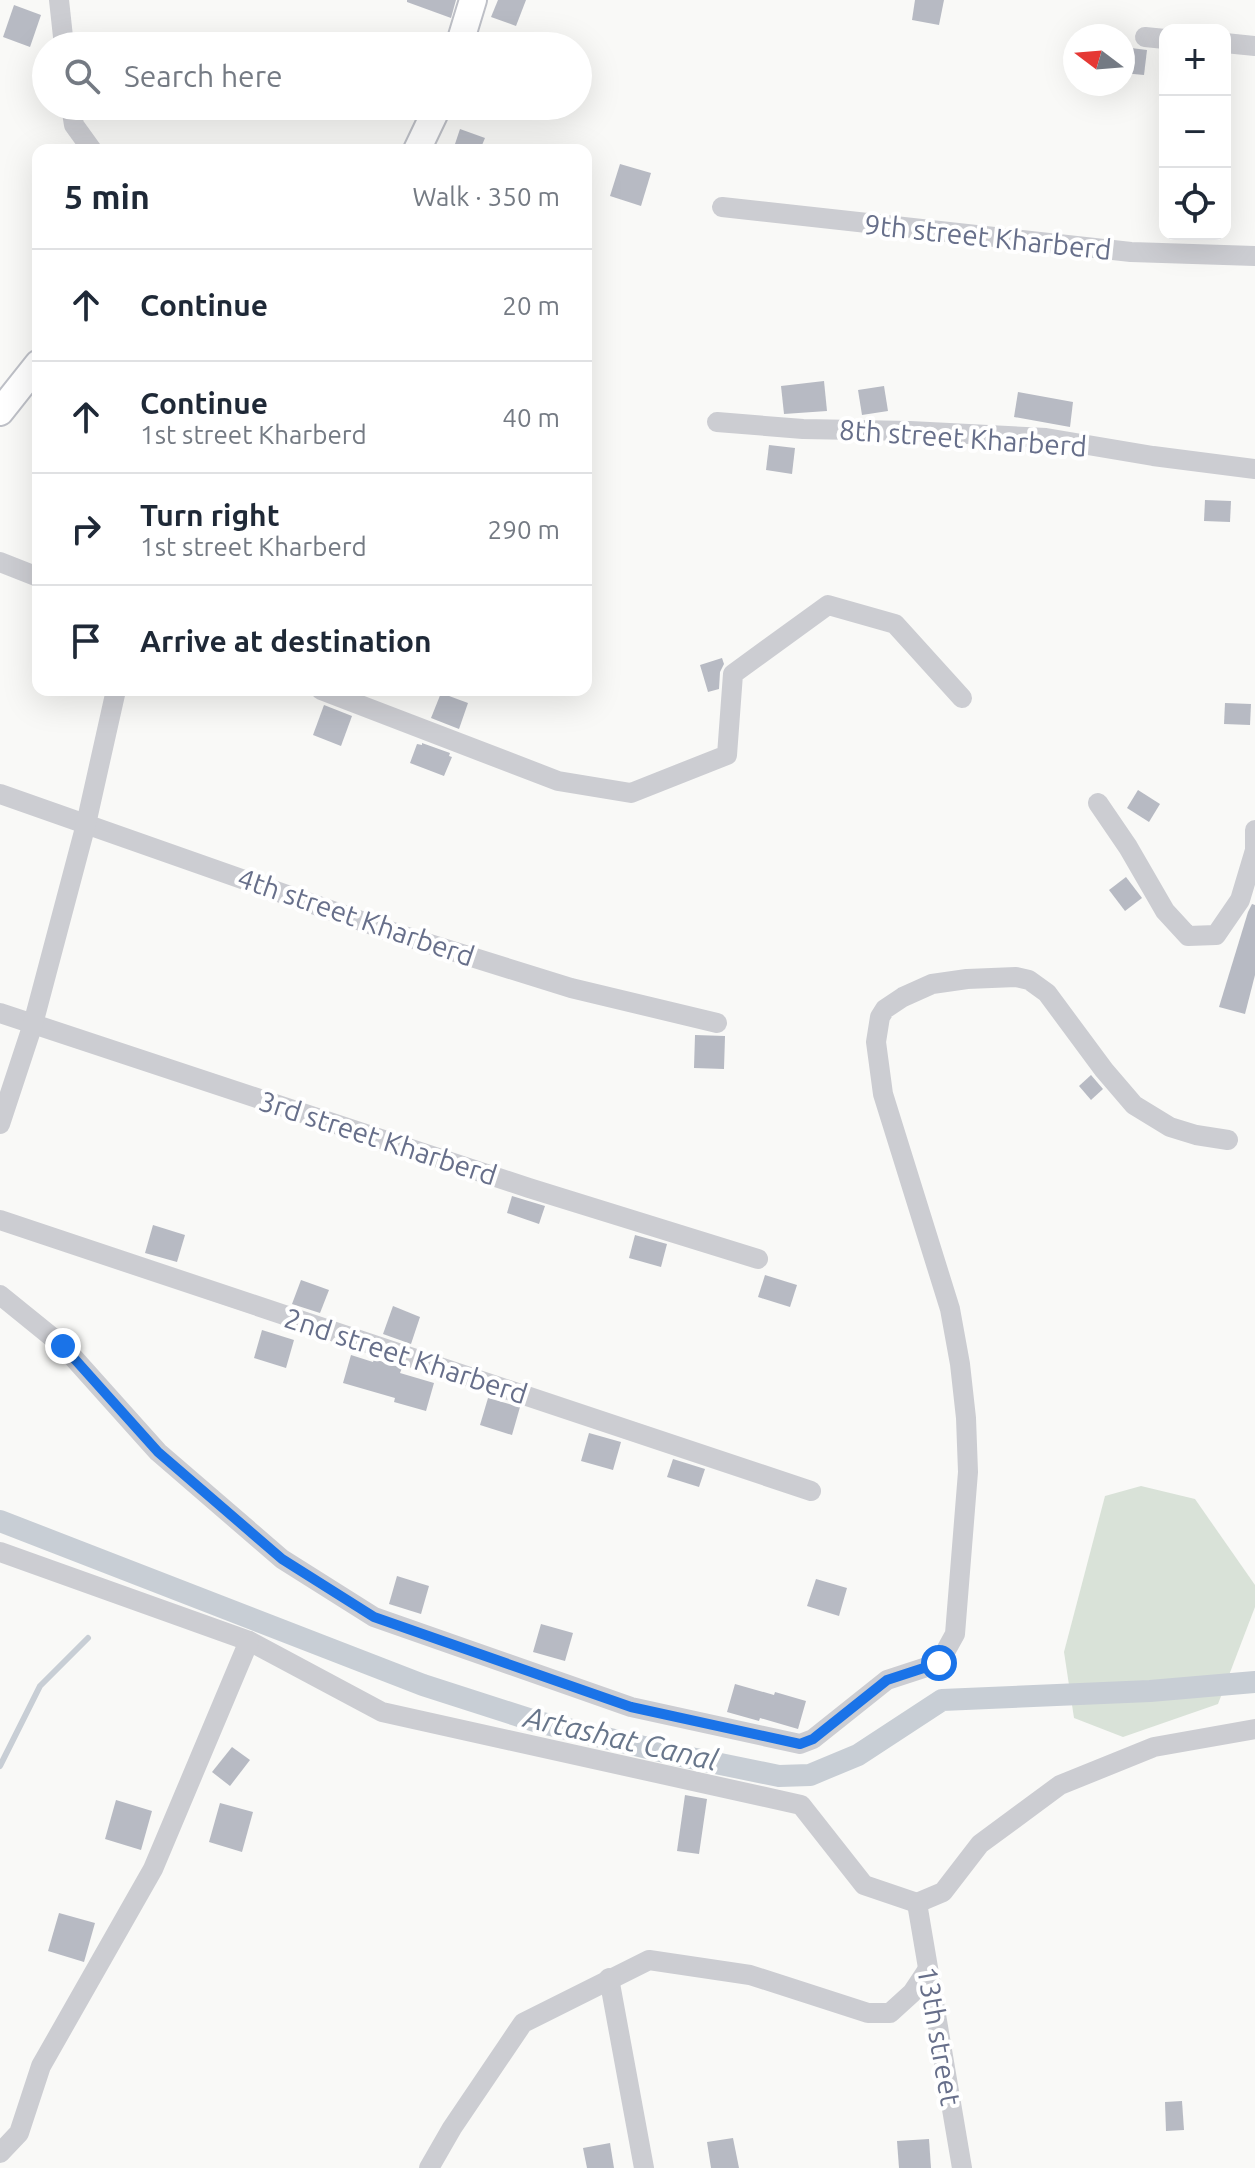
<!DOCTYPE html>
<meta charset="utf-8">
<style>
body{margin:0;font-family:Ubuntu,sans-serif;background:#f2f2f3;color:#1f2937}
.controls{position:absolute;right:24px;top:24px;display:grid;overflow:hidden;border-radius:16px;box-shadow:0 8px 32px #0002}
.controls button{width:72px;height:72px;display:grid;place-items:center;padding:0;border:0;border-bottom:2px solid #e0e1e3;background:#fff;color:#1f2937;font:40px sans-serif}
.compass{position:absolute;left:1063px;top:24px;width:72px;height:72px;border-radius:50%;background:#fff;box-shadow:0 8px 32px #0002;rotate:286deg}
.stop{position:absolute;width:24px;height:24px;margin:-18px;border:6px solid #1a73e8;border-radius:50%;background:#fff}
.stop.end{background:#1a73e8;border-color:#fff;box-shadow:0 2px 8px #0008}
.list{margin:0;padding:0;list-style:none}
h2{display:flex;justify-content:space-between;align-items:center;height:104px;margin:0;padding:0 32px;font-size:34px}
h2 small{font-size:26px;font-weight:400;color:#747a83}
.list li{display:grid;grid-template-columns:52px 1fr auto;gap:24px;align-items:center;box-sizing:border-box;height:112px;padding:0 32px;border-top:2px solid #e0e1e3}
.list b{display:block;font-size:30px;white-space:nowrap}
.list p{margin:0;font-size:26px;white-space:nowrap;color:#747a83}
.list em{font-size:26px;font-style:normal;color:#747a83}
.icon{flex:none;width:44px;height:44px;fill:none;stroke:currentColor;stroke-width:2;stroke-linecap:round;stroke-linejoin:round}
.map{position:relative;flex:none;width:1255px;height:2168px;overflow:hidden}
.search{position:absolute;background:#fff;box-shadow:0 8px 32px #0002;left:32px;top:32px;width:560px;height:88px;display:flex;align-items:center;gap:20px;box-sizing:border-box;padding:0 28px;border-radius:44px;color:#747a83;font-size:30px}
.panel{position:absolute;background:#fff;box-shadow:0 8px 32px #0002;left:32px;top:144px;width:560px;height:552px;border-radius:16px}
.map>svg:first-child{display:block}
</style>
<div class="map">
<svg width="1255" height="2168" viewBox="0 0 1255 2168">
<rect width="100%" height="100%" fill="#f9f9f7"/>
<path fill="#d9e2d8" d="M1141 1486 1195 1499 1255 1585V1607L1218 1704 1123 1737 1074 1718 1064 1652 1105 1496Z"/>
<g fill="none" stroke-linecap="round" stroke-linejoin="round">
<path stroke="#c8ced5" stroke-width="6" d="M0 1766 40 1686 88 1638"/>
<path stroke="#c8ced5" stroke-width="22" d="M0 1521 423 1685 538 1722 686 1757 779 1776 810 1775 858 1755 942 1700 1150 1691 1255 1682"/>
</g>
<g fill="#b7bac3">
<path d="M407 0H456L451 18 407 2Z"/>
<path d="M498 0H526L516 26 491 17Z"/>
<path d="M915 0H944L939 25 912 20Z"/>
<path d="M14 5 41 15 30 47 3 37Z"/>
<path d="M1123 47 1147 50 1144 75 1123 73Z"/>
<path d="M460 129 485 138 480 150H453Z"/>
<path d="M620 164 651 173 641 206 610 196Z"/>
<path d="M824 381 827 411 784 414 781 386Z"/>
<path d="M884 386 888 411 862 415 858 390Z"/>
<path d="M1018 392 1073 402 1070 427 1014 417Z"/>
<path d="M769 445 795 448 792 474 766 470Z"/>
<path d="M1205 500 1231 501 1230 522 1204 521Z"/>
<path d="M722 658 724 664 720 672 719 689 708 692 700 665Z"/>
<path d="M441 693 468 703 459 729 431 718Z"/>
<path d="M1225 703 1251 704 1250 725 1224 724Z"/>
<path d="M324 705 352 716 341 746 313 735Z"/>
<path d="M422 743 450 753 449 756 452 757 444 776 410 763 417 744 422 745Z"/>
<path d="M1138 790 1160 804 1149 822 1127 808Z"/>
<path d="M1126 877 1142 898 1125 911 1109 890Z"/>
<path d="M1252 904 1255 905V975L1245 1014 1219 1007 1248 912Z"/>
<path d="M695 1035 725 1036 724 1069 694 1068Z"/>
<path d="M1091 1075 1103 1089 1091 1100 1079 1086Z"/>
<path d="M512 1196 545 1206 539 1224 507 1213Z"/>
<path d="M153 1225 185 1235 177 1262 145 1253Z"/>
<path d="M635 1235 667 1244 661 1267 629 1258Z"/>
<path d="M765 1275 797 1285 790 1307 758 1297Z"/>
<path d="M301 1280 329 1290 320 1313 292 1304Z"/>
<path d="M393 1306 420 1317 411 1344 383 1334Z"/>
<path d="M262 1330 294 1340 286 1368 254 1358Z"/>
<path d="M351 1355 373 1362 374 1359 402 1368 400 1373 434 1383 426 1411 394 1402 395 1398 343 1383Z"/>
<path d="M488 1398 520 1407 512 1435 480 1425Z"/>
<path d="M589 1433 621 1442 613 1470 581 1461Z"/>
<path d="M673 1459 705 1469 699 1487 667 1477Z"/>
<path d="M397 1576 429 1586 421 1614 389 1604Z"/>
<path d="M816 1579 847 1588 839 1616 807 1606Z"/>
<path d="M541 1624 573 1633 565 1661 533 1652Z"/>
<path d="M735 1684 774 1695 775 1692 806 1701 798 1729 760 1718 759 1721 727 1712Z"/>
<path d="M232 1747 250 1760 230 1786 212 1772Z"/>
<path d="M685 1795 707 1799 699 1854 677 1851Z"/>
<path d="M116 1800 152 1811 141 1850 105 1839Z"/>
<path d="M220 1803 253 1812 242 1852 209 1842Z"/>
<path d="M59 1913 95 1923 84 1962 48 1951Z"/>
<path d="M1182 2101 1184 2130 1166 2131 1165 2102Z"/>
<path d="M733 2138 739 2168H711L707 2142Z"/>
<path d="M929 2139 931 2168H899L897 2141Z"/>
<path d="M610 2143 614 2168H587L583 2148Z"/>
</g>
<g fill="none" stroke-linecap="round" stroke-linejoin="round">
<defs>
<g id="secondary">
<path d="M459 46 473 0"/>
<path d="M417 150 438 106"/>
<path d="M0 412 38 364"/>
</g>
</defs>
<use href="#secondary" stroke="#bec0c7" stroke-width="30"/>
<g stroke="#cccdd2" stroke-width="20">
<path d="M59 0 64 46"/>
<path d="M1145 37 1165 39"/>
<path d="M1225 43 1255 46"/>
<path d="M71 106 74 125 92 150"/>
<path d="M722 207 1131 252 1255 256"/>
<path d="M717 422 803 429 910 431 1046 438 1153 456 1255 469"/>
<path d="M0 562 38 577"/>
<path d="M321 690 558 781 631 793 727 755 733 674 828 605 895 624 962 698"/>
<path d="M0 794 401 935 571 988 717 1023"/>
<path d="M1098 803 1128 847 1165 911 1188 936 1216 935 1240 900 1255 850V830"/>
<path d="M0 1013 529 1188 758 1259"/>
<path d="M0 1124 33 1024 86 824 116 690"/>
<path d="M0 1220 811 1491"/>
<path d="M0 1295 63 1346 158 1452 282 1559 374 1617 631 1707 800 1744 813 1739 887 1680 939 1663 955 1634 968 1472 966 1418 960 1364 950 1309 883 1094 876 1042 880 1017 885 1009 903 997 932 984 967 979 1016 977 1029 980 1047 993 1104 1070 1134 1105 1170 1127 1196 1135 1228 1140"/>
<path d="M0 1552 249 1641 382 1712 801 1805 864 1885 917 1903 943 1892 980 1844 1060 1785 1154 1747 1255 1729"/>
<path d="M917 1903 962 2168"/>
<path d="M609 1978 644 2168"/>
<path d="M0 2153 19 2133 41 2066 153 1869 249 1641"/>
<path d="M429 2168 452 2128 523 2023 649 1960 750 1975 868 2013H890L912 1993 928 1969"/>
</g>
<use href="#secondary" stroke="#fff" stroke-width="26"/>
</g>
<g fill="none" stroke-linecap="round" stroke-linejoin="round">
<path stroke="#1a73e8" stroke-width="10" d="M63 1346 158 1452 282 1559 374 1617 631 1707 800 1744 813 1739 887 1680 939 1663"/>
</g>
<g text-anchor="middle" stroke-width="8" stroke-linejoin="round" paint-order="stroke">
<g font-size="28" fill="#676f8a" stroke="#fff">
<text transform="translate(988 237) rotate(6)" y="10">9th street Kharberd</text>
<text transform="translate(963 438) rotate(4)" y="10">8th street Kharberd</text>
<text transform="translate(356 917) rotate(19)" y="10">4th street Kharberd</text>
<text transform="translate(378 1138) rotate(18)" y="10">3rd street Kharberd</text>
<text transform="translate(406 1356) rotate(18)" y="10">2nd street Kharberd</text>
<text transform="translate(939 2036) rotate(80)" y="10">13th street</text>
</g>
<g font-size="30" font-style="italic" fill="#68768b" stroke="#fff">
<text transform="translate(621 1739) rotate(13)" y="10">Artashat Canal</text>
</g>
</g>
</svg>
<div class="controls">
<button>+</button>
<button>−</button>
<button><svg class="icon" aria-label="locate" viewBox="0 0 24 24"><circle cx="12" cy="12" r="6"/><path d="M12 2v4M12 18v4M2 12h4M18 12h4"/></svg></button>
</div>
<svg class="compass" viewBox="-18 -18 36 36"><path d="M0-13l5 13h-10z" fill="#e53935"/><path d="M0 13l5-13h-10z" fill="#747a83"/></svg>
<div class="stop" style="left:939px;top:1663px"></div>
<div class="stop end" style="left:63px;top:1346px"></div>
<div class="search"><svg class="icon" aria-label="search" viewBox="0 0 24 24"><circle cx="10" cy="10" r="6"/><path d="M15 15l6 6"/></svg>Search here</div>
<section class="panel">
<h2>5 min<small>Walk · 350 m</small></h2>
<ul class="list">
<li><svg class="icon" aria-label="ahead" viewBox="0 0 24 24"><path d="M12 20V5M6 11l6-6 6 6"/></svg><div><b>Continue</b></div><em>20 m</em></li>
<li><svg class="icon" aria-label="ahead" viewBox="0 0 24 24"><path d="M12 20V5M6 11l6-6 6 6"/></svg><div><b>Continue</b><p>1st street Kharberd</p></div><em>40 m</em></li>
<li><svg class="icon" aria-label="right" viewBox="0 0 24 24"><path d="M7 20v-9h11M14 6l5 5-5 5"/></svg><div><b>Turn right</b><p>1st street Kharberd</p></div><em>290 m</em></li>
<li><svg class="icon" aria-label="arrive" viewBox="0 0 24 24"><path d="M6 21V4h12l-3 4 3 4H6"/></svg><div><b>Arrive at destination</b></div></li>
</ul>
</section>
</div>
